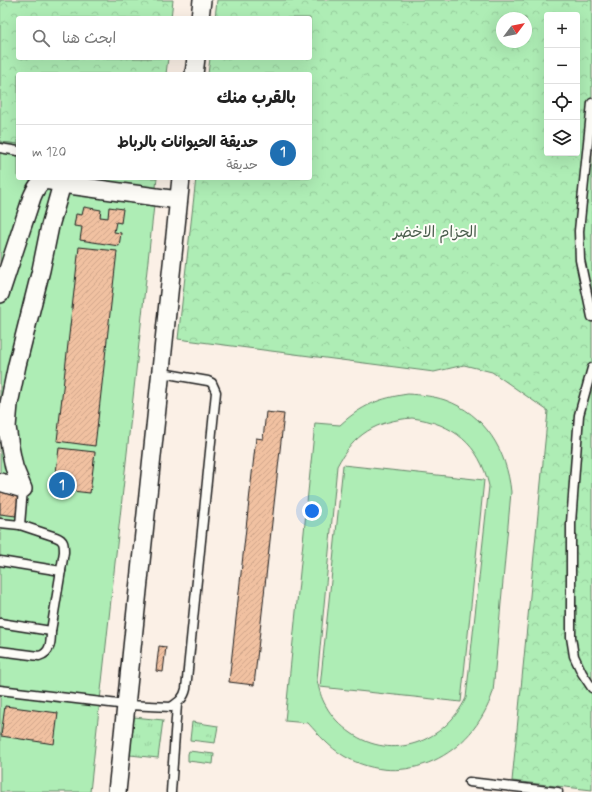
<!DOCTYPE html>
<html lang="ar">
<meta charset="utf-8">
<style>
body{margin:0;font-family:Mynerve,"Playpen Sans Arabic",sans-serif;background:#f2f2f2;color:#222;direction:rtl}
.controls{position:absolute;right:12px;top:12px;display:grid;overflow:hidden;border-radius:4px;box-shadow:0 4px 16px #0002}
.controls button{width:36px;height:36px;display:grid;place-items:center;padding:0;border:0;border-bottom:1px solid #e0e0e0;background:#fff;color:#222;font:20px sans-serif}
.compass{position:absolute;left:496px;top:12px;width:36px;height:36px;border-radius:50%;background:#fff;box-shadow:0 4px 16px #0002;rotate:58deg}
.you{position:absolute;left:312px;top:511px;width:14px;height:14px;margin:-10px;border:3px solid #fff;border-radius:50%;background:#1a73e8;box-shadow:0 0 0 6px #1a73e833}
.badge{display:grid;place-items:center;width:26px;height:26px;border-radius:50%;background:#1f6fb2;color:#fff;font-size:13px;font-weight:700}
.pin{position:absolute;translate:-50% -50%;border:2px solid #fff;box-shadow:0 1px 4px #0006}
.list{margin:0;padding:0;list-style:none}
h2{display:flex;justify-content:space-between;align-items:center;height:52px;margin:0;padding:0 16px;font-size:17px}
h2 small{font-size:13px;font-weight:400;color:#767676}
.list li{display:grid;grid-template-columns:26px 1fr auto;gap:12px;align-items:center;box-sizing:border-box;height:56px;padding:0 16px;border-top:1px solid #e0e0e0}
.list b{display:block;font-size:15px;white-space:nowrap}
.list p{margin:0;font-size:13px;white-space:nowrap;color:#767676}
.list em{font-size:13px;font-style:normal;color:#767676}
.icon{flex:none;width:22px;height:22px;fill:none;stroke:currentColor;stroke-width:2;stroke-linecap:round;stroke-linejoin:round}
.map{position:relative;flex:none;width:592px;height:792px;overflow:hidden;direction:ltr}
.search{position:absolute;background:#fff;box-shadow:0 4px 16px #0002;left:16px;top:16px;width:296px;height:44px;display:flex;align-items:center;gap:10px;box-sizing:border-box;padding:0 14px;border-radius:4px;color:#767676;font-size:15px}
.panel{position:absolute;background:#fff;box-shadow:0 4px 16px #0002;left:16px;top:72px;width:296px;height:108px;border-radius:4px;direction:rtl}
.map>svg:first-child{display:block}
</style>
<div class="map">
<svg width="592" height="792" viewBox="0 0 592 792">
<defs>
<pattern id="grass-tufts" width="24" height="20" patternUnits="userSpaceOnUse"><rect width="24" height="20" fill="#aeedb5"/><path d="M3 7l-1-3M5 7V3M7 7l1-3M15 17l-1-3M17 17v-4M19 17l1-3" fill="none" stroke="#95cb9b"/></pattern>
<pattern id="forest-crowns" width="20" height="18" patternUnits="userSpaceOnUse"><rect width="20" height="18" fill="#aeedb5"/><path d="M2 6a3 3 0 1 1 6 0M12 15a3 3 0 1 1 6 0" fill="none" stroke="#95cb9b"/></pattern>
<pattern id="building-hatch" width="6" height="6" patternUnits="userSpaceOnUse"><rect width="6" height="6" fill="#f1c1a1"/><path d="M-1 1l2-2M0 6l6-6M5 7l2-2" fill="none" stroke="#cea58a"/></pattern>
</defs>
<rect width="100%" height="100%" fill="#fbf0e6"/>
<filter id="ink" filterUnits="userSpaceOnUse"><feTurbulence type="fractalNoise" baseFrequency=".025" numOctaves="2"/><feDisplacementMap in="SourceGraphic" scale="8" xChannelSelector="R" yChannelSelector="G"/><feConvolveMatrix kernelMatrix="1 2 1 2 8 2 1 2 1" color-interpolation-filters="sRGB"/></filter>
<g filter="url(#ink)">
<g fill="url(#grass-tufts)" stroke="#658468">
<path d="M134 717 163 720 158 758 130 755Z"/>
<path d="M192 722 218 726 215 743 190 740Z"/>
<path d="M189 751 214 754 213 764 188 761V754Z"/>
</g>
<g fill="url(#forest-crowns)" stroke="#658468" fill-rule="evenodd">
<path d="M0 0H173L171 18H18V58H168L166 74H18V144L0 142Z"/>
<path d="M217 0H592V790L512 781 548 411 492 372 464 365 434 372 178 339 196 178H310V74H208L210 58H310V18H215ZM547 15H577V153H547ZM502 18H526V42H502Z"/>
</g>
<g fill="#aeedb5" stroke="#658468" fill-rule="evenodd">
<path d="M0 142 18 144V178H157L90 792H0Z"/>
<path d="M408 394C421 395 433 396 445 400 485 414 507 451 511 492L493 692C473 755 404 791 344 756 329 747 319 735 308 723L285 721 315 423 340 425C362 405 380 398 408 394ZM412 418C453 423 480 445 489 486L466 698C445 742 392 762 351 733 341 726 332 717 326 706 321 698 319 689 317 680L337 466C354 434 376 421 412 418Z"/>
<path d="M343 465 484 480 461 702 320 687Z"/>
</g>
<g fill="url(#building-hatch)" stroke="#1c1c1c">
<path d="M84 207 101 210 100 217 108 218 109 207 123 209 121 223 116 222 114 232 121 233 119 246 80 240 82 227 74 226 76 214 82 215Z"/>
<path d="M79 247 117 251 95 446 57 441Z"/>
<path d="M266 412 284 414 254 685 229 682 256 438 263 439Z"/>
<path d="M59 448 95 452 90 493 54 489Z"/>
<path d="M0 489 19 492 16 516 0 514Z"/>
<path d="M159 646 166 647 163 672 156 671Z"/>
<path d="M5 706 58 713 54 744 1 736Z"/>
</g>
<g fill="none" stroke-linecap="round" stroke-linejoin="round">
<defs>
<g id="service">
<path d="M592 103 579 231 580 260 592 317"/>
<path d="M0 148 18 151"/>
<path d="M592 368 579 415 571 523V637L574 656 582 673 592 688"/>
<path d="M0 523 20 525 56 537C64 540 64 544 64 552L51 631C51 641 51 653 39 656L0 651"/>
<path d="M20 525 23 489"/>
<path d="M0 561 61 571"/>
<path d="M0 623 51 631"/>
<path d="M0 690 127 705 171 707C179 702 184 698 186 689L216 392 212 383 208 381 162 373"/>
<path d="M469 782 558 792"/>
<path d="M171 792 177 704"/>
</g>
<g id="minor">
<path d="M200 18 202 0"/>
<path d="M194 74 196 58"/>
<path d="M0 294 32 197C40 179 44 178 62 184L178 200"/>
<path d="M0 482 23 489 14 467 10 447 7 427 9 404 17 365 41 270 50 226 62 184"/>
<path d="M117 792 181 178"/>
</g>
</defs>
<use href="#service" stroke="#1c1c1c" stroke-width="11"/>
<use href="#minor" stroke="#1c1c1c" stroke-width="20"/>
<use href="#service" stroke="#fdfcf7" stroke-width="8"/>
<use href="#minor" stroke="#fdfcf7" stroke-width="17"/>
</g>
</g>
<g text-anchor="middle" stroke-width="4" stroke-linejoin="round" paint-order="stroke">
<g font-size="15" fill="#485b4a" stroke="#fdfcf7">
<text x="435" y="237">الحزام الاخضر</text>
</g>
</g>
</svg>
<div class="controls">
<button>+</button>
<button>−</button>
<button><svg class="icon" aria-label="locate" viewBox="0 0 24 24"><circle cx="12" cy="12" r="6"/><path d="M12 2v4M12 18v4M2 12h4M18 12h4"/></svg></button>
<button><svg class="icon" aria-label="layers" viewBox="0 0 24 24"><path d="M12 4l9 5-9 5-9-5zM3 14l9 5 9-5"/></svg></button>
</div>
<svg class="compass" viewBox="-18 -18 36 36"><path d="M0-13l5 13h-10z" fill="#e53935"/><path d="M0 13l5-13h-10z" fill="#767676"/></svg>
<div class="you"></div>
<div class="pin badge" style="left:62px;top:485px">1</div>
<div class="search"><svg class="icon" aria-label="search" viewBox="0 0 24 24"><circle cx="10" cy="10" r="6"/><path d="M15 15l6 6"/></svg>ابحث هنا</div>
<section class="panel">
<h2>بالقرب منك<small></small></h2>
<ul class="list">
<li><span class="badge">1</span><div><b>حديقة الحيوانات بالرباط</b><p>حديقة</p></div><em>120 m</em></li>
</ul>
</section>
</div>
